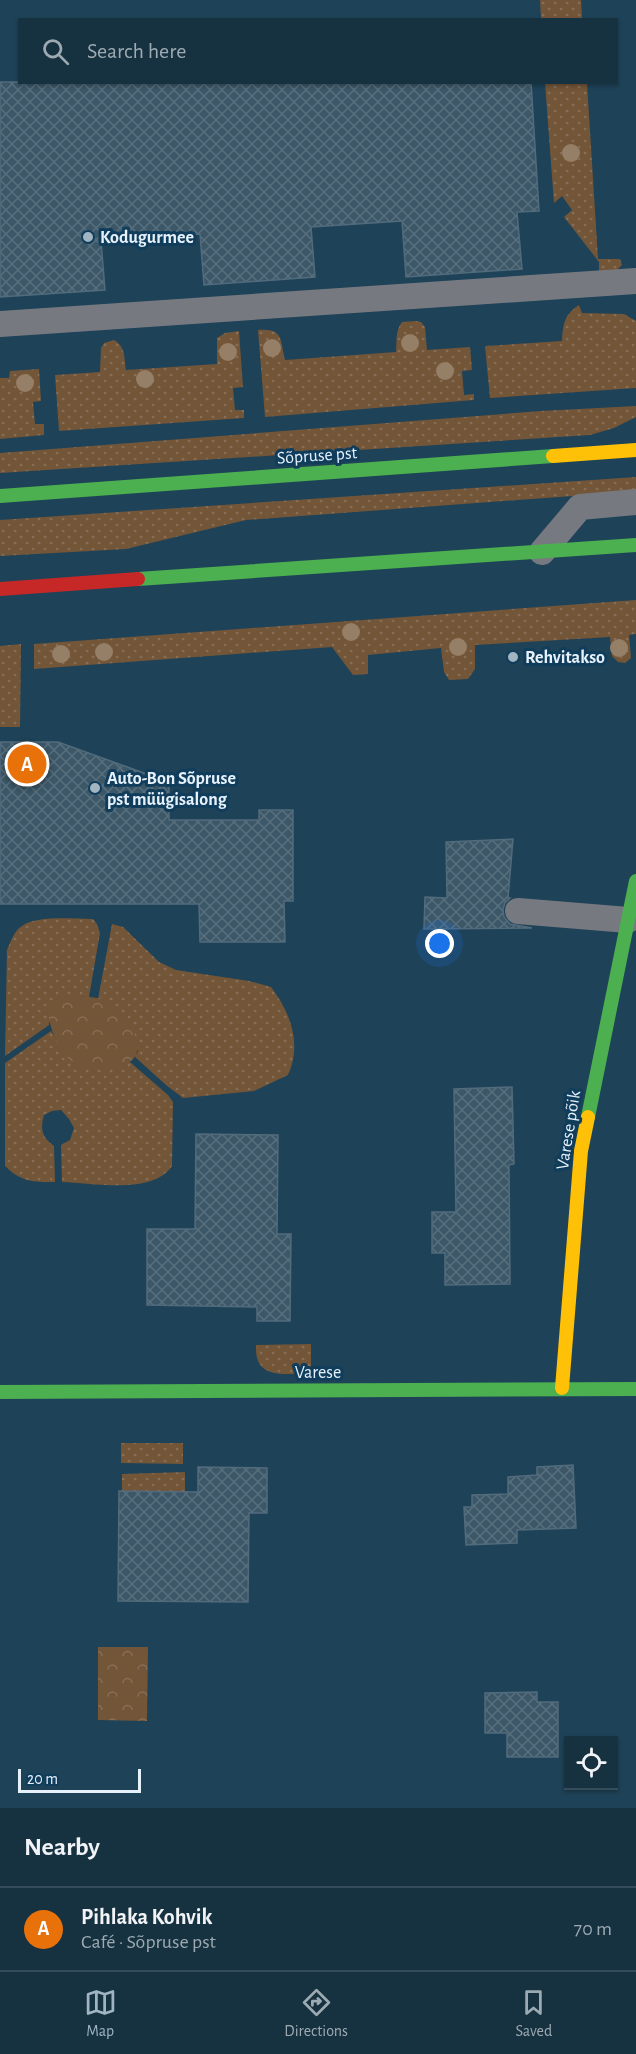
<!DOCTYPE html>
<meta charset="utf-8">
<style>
body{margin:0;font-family:"Alegreya Sans",sans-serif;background:#233e4c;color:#f1f3f6}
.controls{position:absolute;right:18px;bottom:18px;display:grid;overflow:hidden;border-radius:0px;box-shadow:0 2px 4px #0004}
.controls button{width:54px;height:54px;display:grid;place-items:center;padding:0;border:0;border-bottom:2px solid #354d5a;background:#163241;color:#f1f3f6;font:30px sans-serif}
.scale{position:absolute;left:18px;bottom:15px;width:123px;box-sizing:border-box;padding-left:6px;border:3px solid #e6f1fb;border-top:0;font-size:16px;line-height:21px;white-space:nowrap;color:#e6f1fb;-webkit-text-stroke:4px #103d5b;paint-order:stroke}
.you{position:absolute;left:440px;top:944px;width:21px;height:21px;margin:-15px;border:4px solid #fff;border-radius:50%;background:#1a73e8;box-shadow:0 0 0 9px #1a73e833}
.badge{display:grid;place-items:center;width:39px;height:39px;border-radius:50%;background:#a0b4c2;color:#fff;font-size:20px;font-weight:700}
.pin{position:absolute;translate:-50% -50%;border:3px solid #fff;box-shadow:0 2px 6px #0006}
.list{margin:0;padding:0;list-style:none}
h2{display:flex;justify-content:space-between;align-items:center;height:78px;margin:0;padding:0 24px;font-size:26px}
h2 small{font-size:20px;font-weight:400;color:#9eaab1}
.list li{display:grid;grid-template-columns:39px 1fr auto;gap:18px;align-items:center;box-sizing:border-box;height:84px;padding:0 24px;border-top:2px solid #354d5a}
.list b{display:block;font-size:22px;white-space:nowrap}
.list p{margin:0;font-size:20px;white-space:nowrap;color:#9eaab1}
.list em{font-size:20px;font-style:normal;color:#9eaab1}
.icon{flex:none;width:33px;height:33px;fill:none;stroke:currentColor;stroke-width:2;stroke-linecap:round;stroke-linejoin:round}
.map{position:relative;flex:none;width:636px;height:1808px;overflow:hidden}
.search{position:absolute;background:#163241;box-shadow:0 2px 4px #0004;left:18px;right:18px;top:18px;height:66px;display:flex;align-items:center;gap:15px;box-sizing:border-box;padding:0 21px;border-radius:0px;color:#9eaab1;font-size:22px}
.sheet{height:162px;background:#163241}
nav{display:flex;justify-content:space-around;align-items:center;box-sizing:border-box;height:84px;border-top:2px solid #354d5a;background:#163241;font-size:16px;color:#9eaab1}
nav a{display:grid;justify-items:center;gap:3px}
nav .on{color:#a0b4c2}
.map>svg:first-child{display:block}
</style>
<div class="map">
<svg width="636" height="1808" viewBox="0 0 636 1808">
<defs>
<pattern id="grass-dots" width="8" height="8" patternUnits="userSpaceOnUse" patternTransform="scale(1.5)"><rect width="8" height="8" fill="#735538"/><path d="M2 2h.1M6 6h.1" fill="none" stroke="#876e56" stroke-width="1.8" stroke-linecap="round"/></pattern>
<pattern id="park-crowns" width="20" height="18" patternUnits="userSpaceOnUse" patternTransform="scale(1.5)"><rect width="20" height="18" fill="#735538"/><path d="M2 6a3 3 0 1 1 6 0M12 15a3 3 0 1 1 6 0" fill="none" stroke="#876e56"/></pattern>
<pattern id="building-cross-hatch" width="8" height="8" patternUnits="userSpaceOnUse" patternTransform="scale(1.5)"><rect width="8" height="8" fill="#3c5768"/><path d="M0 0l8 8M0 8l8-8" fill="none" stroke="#58707e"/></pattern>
</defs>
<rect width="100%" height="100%" fill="#1e4257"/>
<g fill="url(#grass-dots)">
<path d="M540 0H581L582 19H541Z"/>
<path d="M545 83H587L598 259H620L622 265 617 270 599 272V262L564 217 572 210 562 196 554 203Z"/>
<path d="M579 305 582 313 624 314 636 321V388L490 398 485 346 562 341C563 324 564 315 579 305Z"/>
<path d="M416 321 421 322 425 327 427 350 470 347 472 370 462 371 464 395 474 394V400L265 417 258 330C284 328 280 340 285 360L396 352C397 341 395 331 402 322Z"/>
<path d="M239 331 243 387 233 388 235 410H244V418L59 431 55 375 100 372 101 348 104 343 114 340C126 347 124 358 126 370L217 364V338L225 333Z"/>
<path d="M39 369 41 401 33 402 35 424H44V435L0 439V378H9L10 371Z"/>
<path d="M636 406V417L614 428 590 435 0 473V453L541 411Z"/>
<path d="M636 477V491L627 492 246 520 126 549 0 556V520Z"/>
<path d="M636 600V634L629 635 631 658 625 663 618 662 612 656 610 637 475 645V669L468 679 449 680 444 672 441 648 368 655V674L353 675 332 647 34 669V644Z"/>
<path d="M21 644 20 727H0V646Z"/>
<path d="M93 919 97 924 100 933 89 997 66 996 49 1023V1025L5 1056 7 950C11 941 14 931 22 926 37 915 74 919 93 919Z"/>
<path d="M112 924 123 927 159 962 176 970 249 981 271 987C291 1013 302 1045 288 1075L254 1091 183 1098 166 1085 135 1057 138 1051C129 1029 123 1005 98 999Z"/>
<path d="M51 1031 67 1056 130 1062 168 1095 173 1102 172 1166C153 1195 93 1183 62 1182L61 1145 70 1140 74 1128 69 1119 61 1110 52 1111 44 1115C40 1130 42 1137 54 1146L55 1182C33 1182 21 1182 5 1166V1063Z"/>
<path d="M311 1344V1374C285 1373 254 1381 256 1345Z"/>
<path d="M121 1443H183V1464L121 1463Z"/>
<path d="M185 1472V1492L122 1491V1474Z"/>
</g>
<g fill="url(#park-crowns)">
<path d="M66 996C79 996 94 996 107 1001 121 1008 147 1043 134 1058 128 1065 118 1067 109 1068 100 1069 86 1070 77 1065 59 1054 49 1029 48 1009L55 1002Z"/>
<path d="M98 1647H148L147 1721 98 1720Z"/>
</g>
<g fill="url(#building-cross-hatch)" stroke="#526b7c" stroke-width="1.5">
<path d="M0 82H531L539 211 517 212 522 269 406 277 402 221 311 227 315 277 204 285 200 234 101 241 105 290 0 297Z"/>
<path d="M0 742H58L169 782V820H259V810H293V901H284L285 942H200L199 904H0Z"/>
<path d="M513 839 508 898H510L505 903 503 909 504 917 510 924 532 928 424 929 425 897 447 898 446 842Z"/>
<path d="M512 1087 514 1164 509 1165 510 1284 445 1285V1253H432V1212H456L454 1089Z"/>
<path d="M196 1134 278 1135 277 1234H291L290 1321H257V1307L147 1305V1229H195Z"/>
<path d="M573 1465 576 1528 517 1530V1543L466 1545 464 1507H472V1495L508 1494V1477L537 1475V1467Z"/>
<path d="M198 1467 267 1468V1513H249L248 1602 118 1601 119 1491 198 1492Z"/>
<path d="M537 1692V1702H558V1757H507V1733H485V1693Z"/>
</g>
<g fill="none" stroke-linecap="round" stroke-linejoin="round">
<g stroke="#777981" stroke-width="26">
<path d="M0 324 636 281"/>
<path d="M542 552 580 507 636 502"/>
<path d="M518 911 628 920"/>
</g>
<g stroke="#4caf50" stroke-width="14">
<path d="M0 496 553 456"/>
<path d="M138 579 636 545"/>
<path d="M588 1117 636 881"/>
<path d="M0 1392 636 1389"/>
</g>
<g stroke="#ffc107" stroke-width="14">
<path d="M553 456 636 450"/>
<path d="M562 1388 581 1151 588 1117"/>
</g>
<path stroke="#c62828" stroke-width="14" d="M0 589 138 579"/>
</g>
<g fill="#957f66">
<circle cx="571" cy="153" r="9"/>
<circle cx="410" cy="343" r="9"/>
<circle cx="272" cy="348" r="9"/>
<circle cx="228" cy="352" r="9"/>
<circle cx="445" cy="371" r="9"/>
<circle cx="145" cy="379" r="9"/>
<circle cx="25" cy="383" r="9"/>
<circle cx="351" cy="632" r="9"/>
<circle cx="458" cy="647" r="9"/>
<circle cx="619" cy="648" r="9"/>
<circle cx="104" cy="652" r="9"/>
<circle cx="61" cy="654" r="9"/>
</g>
<g fill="#a0b4c2" stroke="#103d5b" stroke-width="2">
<circle cx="88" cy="237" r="6"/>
<circle cx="513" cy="657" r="6"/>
<circle cx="95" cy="788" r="6"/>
</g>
<g text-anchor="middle" stroke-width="6" stroke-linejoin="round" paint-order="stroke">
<g font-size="18" font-weight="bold" fill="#e6f1fb" stroke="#103d5b" text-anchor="start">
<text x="100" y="243">Kodugurmee</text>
<text x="525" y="663">Rehvitakso</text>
<text x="107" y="784">Auto-Bon Sõpruse<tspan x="107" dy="21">pst müügisalong</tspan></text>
</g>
<g font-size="18" fill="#e6f1fb" stroke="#103d5b">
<text transform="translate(317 455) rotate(-4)" y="6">Sõpruse pst</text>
<text transform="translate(568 1130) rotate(-81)" y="6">Varese põik</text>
<text x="318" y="1378">Varese</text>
</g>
</g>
</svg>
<div class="controls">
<button><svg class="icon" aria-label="locate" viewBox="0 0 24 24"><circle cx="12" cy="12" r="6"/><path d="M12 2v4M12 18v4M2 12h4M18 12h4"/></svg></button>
</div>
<div class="scale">20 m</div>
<div class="you"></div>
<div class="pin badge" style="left:27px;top:764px;background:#e8710a">A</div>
<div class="search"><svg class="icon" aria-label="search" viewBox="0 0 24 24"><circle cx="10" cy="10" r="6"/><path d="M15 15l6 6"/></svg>Search here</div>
</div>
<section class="sheet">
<h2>Nearby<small></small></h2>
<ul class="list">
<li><span class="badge" style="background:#e8710a">A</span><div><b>Pihlaka Kohvik</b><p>Café · Sõpruse pst</p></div><em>70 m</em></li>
</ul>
</section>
<nav>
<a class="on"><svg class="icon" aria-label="map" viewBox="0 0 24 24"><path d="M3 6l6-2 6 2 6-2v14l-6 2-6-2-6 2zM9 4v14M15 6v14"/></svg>Map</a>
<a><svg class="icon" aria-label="directions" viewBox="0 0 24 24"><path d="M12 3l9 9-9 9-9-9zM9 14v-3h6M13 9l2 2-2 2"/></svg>Directions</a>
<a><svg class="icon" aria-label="saved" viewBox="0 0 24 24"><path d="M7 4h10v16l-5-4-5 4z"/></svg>Saved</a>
</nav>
